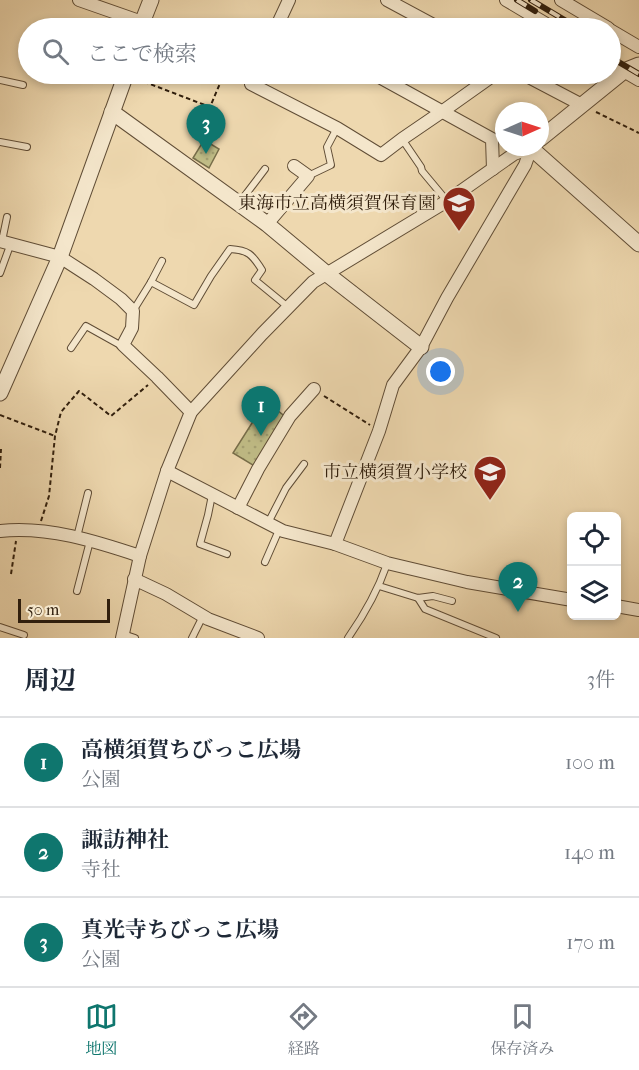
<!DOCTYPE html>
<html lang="ja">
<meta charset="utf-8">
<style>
body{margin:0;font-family:"IM FELL French Canon","Noto Serif JP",serif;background:#f6f6f7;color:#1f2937}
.controls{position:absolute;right:18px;bottom:18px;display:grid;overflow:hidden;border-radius:9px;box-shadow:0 3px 9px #0003}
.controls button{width:54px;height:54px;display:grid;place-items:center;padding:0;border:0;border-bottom:2px solid #e0e1e3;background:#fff;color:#1f2937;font:30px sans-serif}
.compass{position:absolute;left:495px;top:102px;width:54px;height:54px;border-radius:50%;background:#fff;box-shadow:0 3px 9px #0003;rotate:87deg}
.scale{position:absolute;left:18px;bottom:15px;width:92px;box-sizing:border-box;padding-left:6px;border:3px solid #311f0d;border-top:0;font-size:16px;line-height:21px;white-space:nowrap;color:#311f0d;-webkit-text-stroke:4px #f4e6cb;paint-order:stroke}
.you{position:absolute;left:441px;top:372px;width:21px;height:21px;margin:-15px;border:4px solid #fff;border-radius:50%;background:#1a73e8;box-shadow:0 0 0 9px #1a73e833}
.badge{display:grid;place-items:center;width:39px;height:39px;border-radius:50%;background:#0f766e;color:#fff;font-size:20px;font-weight:700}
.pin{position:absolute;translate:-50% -50px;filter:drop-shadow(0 2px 3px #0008)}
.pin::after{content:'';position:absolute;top:32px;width:21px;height:18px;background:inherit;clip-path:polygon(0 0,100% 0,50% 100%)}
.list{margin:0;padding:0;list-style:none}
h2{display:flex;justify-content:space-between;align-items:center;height:78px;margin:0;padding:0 24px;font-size:26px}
h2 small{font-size:20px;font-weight:400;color:#747a83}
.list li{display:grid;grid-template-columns:39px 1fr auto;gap:18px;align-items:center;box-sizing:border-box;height:90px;padding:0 24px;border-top:2px solid #e0e1e3}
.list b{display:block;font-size:22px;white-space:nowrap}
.list p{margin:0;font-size:20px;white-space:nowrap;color:#747a83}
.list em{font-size:20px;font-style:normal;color:#747a83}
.icon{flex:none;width:33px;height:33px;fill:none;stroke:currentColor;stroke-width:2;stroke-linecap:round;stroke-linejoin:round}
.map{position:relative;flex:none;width:639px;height:638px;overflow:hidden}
.search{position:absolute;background:#fff;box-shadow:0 3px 9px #0003;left:18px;right:18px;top:18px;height:66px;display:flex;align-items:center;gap:15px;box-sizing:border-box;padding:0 21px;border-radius:33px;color:#747a83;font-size:22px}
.sheet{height:348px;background:#fff}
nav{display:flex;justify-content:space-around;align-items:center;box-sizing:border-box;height:84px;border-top:2px solid #e0e1e3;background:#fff;font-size:16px;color:#747a83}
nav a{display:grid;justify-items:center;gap:3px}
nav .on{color:#0f766e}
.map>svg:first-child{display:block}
</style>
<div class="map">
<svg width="639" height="638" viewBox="0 0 639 638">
<defs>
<pattern id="green-dots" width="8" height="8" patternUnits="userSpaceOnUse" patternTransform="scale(1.5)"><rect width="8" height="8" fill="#c0bc86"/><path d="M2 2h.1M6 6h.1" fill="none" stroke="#a5a172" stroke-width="1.8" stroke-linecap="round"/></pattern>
</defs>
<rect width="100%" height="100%" fill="#eed8af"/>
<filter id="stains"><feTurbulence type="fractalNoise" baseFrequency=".00333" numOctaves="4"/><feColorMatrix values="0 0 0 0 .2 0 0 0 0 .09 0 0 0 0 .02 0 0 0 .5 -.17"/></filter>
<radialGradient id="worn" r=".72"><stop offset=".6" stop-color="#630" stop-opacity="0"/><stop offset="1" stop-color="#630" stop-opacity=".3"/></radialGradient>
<g fill="url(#green-dots)" stroke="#786e4a" stroke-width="1.5">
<path d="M204 140 219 149 209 168 193 158Z"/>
<path d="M266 401 288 419 258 468 233 453Z"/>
</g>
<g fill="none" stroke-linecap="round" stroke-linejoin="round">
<defs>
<g id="service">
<path d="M0 80 23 85"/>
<path d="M402 139 421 167 422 171 447 201"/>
<path d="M0 142 27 147"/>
<path d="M308 176 331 165 327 147 337 128"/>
<path d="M240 202 265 169"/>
<path d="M2 241 7 217"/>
<path d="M0 273 11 243"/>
<path d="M151 282 194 305 211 276 230 249C248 250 252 254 262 270L255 280 288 307"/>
<path d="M133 311 151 282 162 261"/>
<path d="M71 348 86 326 120 345H123"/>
<path d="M212 495 208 515 200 544 227 554"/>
<path d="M268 523 286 488 304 464"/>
<path d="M77 537 88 493"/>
<path d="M265 562 279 530"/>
<path d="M379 586 418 598 433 596 452 601"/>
<path d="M77 591 90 541"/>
<path d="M418 598 425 609 496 638"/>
<path d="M0 627 24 635"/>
<path d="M123 634 135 638"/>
<path d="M192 638 203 616"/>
<path d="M348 638C364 615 378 590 387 564"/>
</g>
<g id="minor">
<path d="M79 0 142 22"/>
<path d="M387 0 439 28"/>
<path d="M506 0 553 28"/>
<path d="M561 0 608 28"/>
<path d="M276 28 289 0"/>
<path d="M610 30 639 47"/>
<path d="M610 63 639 80"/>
<path d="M256 74 251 84 337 128 381 155 402 139 443 111 495 74"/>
<path d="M374 74 492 139 493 169"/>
<path d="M523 74 582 105"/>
<path d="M267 224 308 176 294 166"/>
<path d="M0 241 60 257 94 279 121 299 133 311 132 328 123 345 157 377 191 412"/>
<path d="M167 471 283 531 335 544 387 563 467 582 572 600"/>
<path d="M238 508 258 469 290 416 314 389"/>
<path d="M0 531C48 526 95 541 140 556"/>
<path d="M335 544 379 431 393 385 421 347 447 298 525 165 531 148"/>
<path d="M134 579 166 594 208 619 258 638"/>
<path d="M616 606 639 610"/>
<path d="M122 638 140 556 167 471 191 412 262 334 313 282 447 201 514 154 531 148"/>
</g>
<g id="tertiary">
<path d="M140 28 151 0"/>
<path d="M112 112 267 224 327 274 421 347"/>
<path d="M540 139 624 71 639 65"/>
<path d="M532 147 531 148 639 244"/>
<path d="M0 393 60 257 126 74"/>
</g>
</defs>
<use href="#service" stroke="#604d36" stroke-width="8"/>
<use href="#minor" stroke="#604d36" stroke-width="14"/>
<use href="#tertiary" stroke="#604d36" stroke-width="17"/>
<g stroke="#311f0d" stroke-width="2" stroke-dasharray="4.5 3" stroke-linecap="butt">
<path d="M137 79 210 107 224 74"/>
<path d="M596 112 639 133"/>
<path d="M324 396 370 425"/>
<path d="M0 415 55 436"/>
<path d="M0 468 1 449"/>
<path d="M41 521 49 496 55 436 61 412 79 391 111 416 148 385"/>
<path d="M11 574 16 541"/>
</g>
<use href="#service" stroke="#f4e6cb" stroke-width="6"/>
<use href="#minor" stroke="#f4e6cb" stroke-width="12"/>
<use href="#tertiary" stroke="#f4e6cb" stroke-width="15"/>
<defs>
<g id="rail">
<path d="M517 0 535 11"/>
<path d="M531 0 578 28"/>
<path d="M610 57 639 74"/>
</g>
</defs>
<use href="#rail" stroke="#311f0d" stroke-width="6"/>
<use href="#rail" stroke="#f4e6cb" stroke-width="4" stroke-dasharray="11" stroke-linecap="butt"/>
</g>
<defs>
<symbol id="school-pin" viewBox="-11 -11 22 30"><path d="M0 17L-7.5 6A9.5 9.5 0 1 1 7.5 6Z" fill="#8f2418" stroke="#f4e6cb"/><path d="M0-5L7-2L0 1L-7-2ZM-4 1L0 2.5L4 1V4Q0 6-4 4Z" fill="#fff"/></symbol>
</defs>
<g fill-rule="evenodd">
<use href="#school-pin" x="440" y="184" width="38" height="52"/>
<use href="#school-pin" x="471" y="453" width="38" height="52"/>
</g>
<g text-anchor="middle" stroke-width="6" stroke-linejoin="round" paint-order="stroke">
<g font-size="18" fill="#311f0d" stroke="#f4e6cb" text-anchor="end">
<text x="436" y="209">東海市立高横須賀保育園</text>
<text x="467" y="478">市立横須賀小学校</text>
</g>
</g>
<rect width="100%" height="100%" filter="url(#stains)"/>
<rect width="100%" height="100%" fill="url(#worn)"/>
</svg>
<div class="controls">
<button><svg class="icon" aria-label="locate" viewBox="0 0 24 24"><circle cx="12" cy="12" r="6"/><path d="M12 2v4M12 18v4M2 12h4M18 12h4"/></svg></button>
<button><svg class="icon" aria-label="layers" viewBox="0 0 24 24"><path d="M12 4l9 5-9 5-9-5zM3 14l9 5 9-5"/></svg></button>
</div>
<svg class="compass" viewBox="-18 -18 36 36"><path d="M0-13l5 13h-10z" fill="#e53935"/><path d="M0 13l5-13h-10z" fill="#747a83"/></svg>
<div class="scale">50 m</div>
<div class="you"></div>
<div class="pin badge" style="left:261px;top:436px">1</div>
<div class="pin badge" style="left:518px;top:612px">2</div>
<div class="pin badge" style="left:206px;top:154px">3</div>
<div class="search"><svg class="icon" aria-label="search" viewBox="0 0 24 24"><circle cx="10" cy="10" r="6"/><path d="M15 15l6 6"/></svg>ここで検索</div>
</div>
<section class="sheet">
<h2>周辺<small>3件</small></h2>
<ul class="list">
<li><span class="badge">1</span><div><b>高横須賀ちびっこ広場</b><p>公園</p></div><em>100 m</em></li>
<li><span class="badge">2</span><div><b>諏訪神社</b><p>寺社</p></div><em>140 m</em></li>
<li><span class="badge">3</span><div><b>真光寺ちびっこ広場</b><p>公園</p></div><em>170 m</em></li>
</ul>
</section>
<nav>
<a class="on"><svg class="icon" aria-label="map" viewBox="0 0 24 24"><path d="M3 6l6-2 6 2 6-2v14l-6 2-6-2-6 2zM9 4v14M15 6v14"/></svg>地図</a>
<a><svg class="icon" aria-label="directions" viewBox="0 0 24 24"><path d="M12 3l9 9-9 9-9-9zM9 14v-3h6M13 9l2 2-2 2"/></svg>経路</a>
<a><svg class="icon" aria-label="saved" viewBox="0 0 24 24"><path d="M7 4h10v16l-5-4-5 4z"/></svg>保存済み</a>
</nav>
